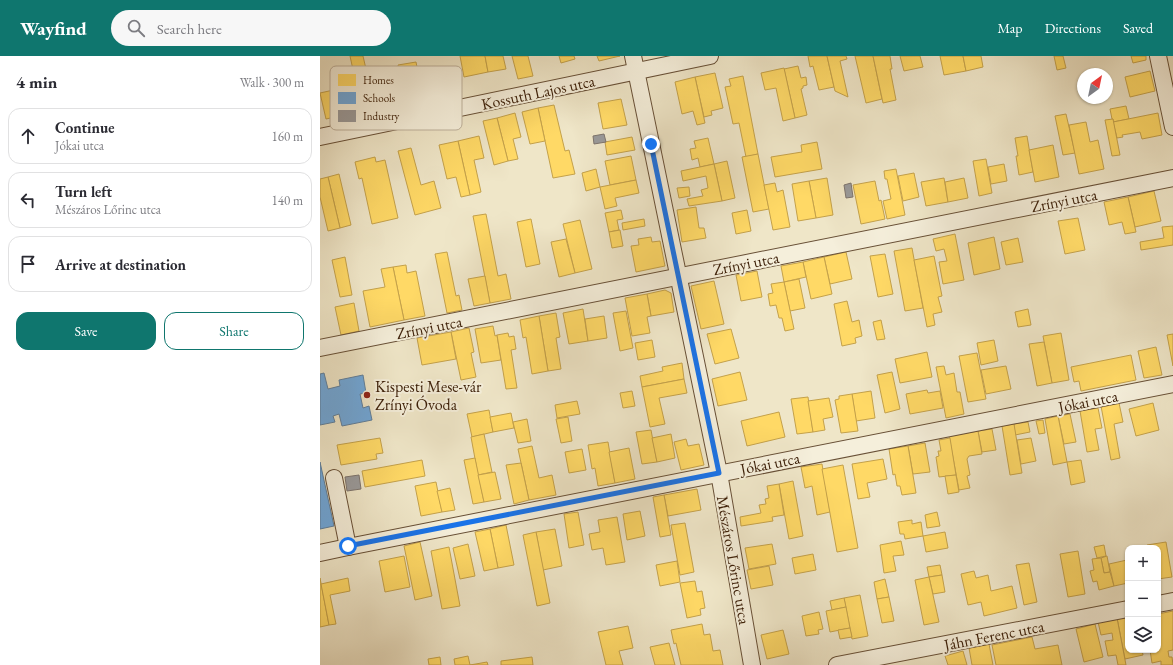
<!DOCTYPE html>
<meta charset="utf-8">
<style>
body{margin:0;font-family:"EB Garamond",serif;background:#f7f7f7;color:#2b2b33}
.controls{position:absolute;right:12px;bottom:12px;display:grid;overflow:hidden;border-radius:8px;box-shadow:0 1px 3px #0004}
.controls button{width:36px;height:36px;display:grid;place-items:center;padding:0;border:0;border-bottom:1px solid #e1e1e2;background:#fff;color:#2b2b33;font:20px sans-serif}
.compass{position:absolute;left:757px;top:12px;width:36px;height:36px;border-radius:50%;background:#fff;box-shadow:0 1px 3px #0004;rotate:33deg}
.stop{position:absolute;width:12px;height:12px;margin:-9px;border:3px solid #1a73e8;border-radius:50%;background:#fff}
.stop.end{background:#1a73e8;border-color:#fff;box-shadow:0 1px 4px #0008}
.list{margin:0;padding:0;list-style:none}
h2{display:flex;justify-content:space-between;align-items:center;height:52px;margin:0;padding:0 16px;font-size:17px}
h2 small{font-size:13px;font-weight:400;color:#7c7c81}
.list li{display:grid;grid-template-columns:26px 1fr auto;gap:12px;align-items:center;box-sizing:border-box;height:56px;margin:0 8px 8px;padding:0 8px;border:1px solid #e1e1e2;border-radius:12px}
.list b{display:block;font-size:15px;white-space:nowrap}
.list p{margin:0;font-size:13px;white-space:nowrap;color:#7c7c81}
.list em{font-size:13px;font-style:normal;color:#7c7c81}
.actions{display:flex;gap:8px;padding:12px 16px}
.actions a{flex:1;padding:9px 0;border:1px solid #0f766e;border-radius:12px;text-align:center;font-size:14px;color:#0f766e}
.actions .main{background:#0f766e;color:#fff}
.icon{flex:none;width:22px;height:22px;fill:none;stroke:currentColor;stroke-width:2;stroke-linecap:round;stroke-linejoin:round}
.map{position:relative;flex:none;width:853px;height:609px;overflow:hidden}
header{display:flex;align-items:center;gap:24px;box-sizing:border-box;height:56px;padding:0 20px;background:#0f766e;color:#fff}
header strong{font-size:19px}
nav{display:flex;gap:22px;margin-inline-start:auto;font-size:14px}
.search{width:280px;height:36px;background:#f7f7f7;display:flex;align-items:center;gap:10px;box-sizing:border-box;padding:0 14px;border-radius:22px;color:#7c7c81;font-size:15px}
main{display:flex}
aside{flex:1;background:#fff}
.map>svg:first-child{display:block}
</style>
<header>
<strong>Wayfind</strong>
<div class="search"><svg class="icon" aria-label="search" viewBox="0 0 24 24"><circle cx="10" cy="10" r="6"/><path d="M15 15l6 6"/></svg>Search here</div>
<nav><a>Map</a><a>Directions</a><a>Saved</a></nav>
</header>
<main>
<aside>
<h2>4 min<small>Walk · 300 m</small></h2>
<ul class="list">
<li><svg class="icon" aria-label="ahead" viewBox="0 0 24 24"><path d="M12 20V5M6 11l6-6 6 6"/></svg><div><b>Continue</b><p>Jókai utca</p></div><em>160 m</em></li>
<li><svg class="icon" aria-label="left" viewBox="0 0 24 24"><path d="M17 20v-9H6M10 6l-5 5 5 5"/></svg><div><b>Turn left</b><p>Mészáros Lőrinc utca</p></div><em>140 m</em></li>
<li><svg class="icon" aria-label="arrive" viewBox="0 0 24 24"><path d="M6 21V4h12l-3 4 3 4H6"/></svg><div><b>Arrive at destination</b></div></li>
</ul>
<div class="actions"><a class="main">Save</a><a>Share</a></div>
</aside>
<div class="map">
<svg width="853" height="609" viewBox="0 0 853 609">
<rect width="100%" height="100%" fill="#efe6c8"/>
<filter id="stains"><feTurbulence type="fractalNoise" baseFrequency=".005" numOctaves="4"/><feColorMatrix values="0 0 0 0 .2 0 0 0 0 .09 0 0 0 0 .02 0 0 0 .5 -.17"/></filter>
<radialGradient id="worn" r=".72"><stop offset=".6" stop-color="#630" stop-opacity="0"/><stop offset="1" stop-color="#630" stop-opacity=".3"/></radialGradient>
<g fill="#ffd966" stroke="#c4a14a">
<path d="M30 0H43L55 52 42 55Z"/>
<path d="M140 0H165L168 16 144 21Z"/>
<path d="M165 0H183L186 13 168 16Z"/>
<path d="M192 0H208L213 20 198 23Z"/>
<path d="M239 0H254L255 3 241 7Z"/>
<path d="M277 0H300L279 5Z"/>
<path d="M488 0H507L514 31 499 34 493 10 490 11Z"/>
<path d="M507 0H526L527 3 520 5 528 41 515 35Z"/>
<path d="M535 0H553L562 43 546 47Z"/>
<path d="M553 0H570L572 13H570L576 44 563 47Z"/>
<path d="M580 0H600L603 11 584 15Z"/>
<path d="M620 0H643L646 15 624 19Z"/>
<path d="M643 0H661L663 11 646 15Z"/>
<path d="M734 0H743L746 12 737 14Z"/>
<path d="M811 0H826V4L813 7Z"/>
<path d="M96 6 101 31 83 34 78 9Z"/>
<path d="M478 10 481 22 486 21 487 29 483 30V32L481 33 487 59 475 62 464 13Z"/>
<path d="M464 12 475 62 463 65 456 32 445 34 441 17Z"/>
<path d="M830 15 835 35 810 41 805 21Z"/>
<path d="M395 17 403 52 391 55 392 59 384 61 375 21Z"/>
<path d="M423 20 438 98 426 101 419 67 413 68 405 31 411 30 409 23Z"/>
<path d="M375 21 385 67 377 69 373 55 362 58 355 26Z"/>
<path d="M36 29 42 55 6 63 0 37Z"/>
<path d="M301 43 307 69 283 73 278 47Z"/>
<path d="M234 49 245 95 249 94 255 118 233 122 218 52Z"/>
<path d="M806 50 809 63 793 66V63H792L790 53Z"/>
<path d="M218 52 225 85 210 88 202 56Z"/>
<path d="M195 57 201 81 193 83 198 103 188 105 177 62Z"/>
<path d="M838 57 842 79 822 83 820 76 802 79 803 81 797 82 793 66Z"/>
<path d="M746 58 755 97 743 99 735 60Z"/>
<path d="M177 62 188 105 174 109 163 65Z"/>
<path d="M793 63 800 99 792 100 785 64Z"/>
<path d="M766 66 770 86 778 84 784 113 759 118 749 69Z"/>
<path d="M159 80 164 102 154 104 161 136 150 139 138 85Z"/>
<path d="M707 80 713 116 699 119 696 100H698L695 82Z"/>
<path d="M312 81 315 94 287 99 285 86Z"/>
<path d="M388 82 394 108 380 111 378 102 372 104 370 93 376 92 374 85Z"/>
<path d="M138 85 150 139 141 141 136 121 127 123 119 89Z"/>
<path d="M497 86 502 113 455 121 451 101 482 96 481 89Z"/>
<path d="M733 89 739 121 715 126 709 94Z"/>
<path d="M91 92 101 129 114 125 121 152 95 159 78 95Z"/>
<path d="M438 98 449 153 433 156 422 101Z"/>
<path d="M311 100 316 124 290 129 285 105Z"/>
<path d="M55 101 56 106 65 104 78 162 52 168 42 122 39 123 35 106Z"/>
<path d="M666 103 672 137 659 140 653 105Z"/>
<path d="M407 105 415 142 402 145 394 108Z"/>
<path d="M394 108 402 145 369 150 367 143 383 140 381 134 388 132 386 120 363 125 361 115Z"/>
<path d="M684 108 687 125 671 128 668 111Z"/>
<path d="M276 113 280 131 266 135 262 117Z"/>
<path d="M576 113 585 159 567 163 563 145 571 143 567 123H565L564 115Z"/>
<path d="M594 117 599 141 583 145 578 120Z"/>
<path d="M19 118 31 169 20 172 8 121Z"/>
<path d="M8 121 20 172 8 175 0 141V123Z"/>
<path d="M507 122 513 159 496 162 489 125Z"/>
<path d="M624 122 628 146 606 150 601 126Z"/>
<path d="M644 122 648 142 628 146 625 126Z"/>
<path d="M316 124 319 137 295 142 297 150 285 153 280 131Z"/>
<path d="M489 125 496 162 478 165 472 128Z"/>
<path d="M555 125 559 145 561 144 565 163 541 168 533 129Z"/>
<path d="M455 127 457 136 463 134 470 171 453 174 444 129Z"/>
<path d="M369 131 370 140 359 142 357 132Z"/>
<path d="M834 135 841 165 815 171 808 141Z"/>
<path d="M808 141 816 176 805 178 802 166 789 169 784 146Z"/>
<path d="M376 151 379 172H384L386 182 362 186 357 154Z"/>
<path d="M301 154 303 163 297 164 299 174 289 176 285 157Z"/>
<path d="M427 154 431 175 416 178 412 157Z"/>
<path d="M166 158 178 220 186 218 191 243 170 247 153 160Z"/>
<path d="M758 162 765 194 745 198 738 165Z"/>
<path d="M211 163 220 208 206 211 197 166Z"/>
<path d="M324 163 325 170 303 174 302 167Z"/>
<path d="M260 164 272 213 255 217 243 168Z"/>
<path d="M853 170V189L821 194 820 186 844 182 842 171Z"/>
<path d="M300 174 303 190 292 192 289 176Z"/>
<path d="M635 178 644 224 623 228 619 206 627 205 624 193 616 195 613 183Z"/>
<path d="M331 181 332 186 340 185 345 210 316 216 311 190 319 189 318 183Z"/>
<path d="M674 181 680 213 654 219 648 187Z"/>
<path d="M698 182 703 206 686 209 681 186Z"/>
<path d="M246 183 255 217 239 221 231 186Z"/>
<path d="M592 192 603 252 585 255 574 195Z"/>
<path d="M127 196 136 240 139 239 142 254 127 257 115 198Z"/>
<path d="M526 196 532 223 510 228 504 201Z"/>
<path d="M565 198 573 238 558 241 550 200Z"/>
<path d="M614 200 622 240 618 241 622 256 613 258 615 269 607 271 594 204Z"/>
<path d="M25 201 32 239 20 241 12 204Z"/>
<path d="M504 201 512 238 491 243 483 206Z"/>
<path d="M483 206 486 221 464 226 461 210Z"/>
<path d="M86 209 87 217 96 215 105 260 84 264 73 211Z"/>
<path d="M73 211 84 264 50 271 43 235 65 231 61 213Z"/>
<path d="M437 215 442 241 421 245 416 219Z"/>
<path d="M165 220 170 247 154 250 148 223Z"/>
<path d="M479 223 485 252 470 255 464 226Z"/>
<path d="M394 225 404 268 381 273 371 230Z"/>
<path d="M464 226 474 273 465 275 462 262H459L456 249 450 250 448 238 453 237 451 228Z"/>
<path d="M345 234 351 237 354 256 331 260 327 238Z"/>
<path d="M327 238 331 260 327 261 330 277 312 280 305 242Z"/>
<path d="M527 245 532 266 539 264 542 280 535 282 536 287 522 290 514 248Z"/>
<path d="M34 247 39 275 21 279 15 251Z"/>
<path d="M263 253 268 285 249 288 243 257Z"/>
<path d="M708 253 711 269 698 271 695 256Z"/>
<path d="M306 255 313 292 300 295 293 257Z"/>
<path d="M236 257 240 281 236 282 241 313 228 315 219 260Z"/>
<path d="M219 260 228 315 212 318 206 281 203 282 200 264Z"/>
<path d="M284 260 287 282 268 285 265 263Z"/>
<path d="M561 264 565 283 557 284 553 266Z"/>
<path d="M173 270 175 280 177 279 181 304 161 307 155 273Z"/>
<path d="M149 272 154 296 151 297 156 321 141 324 131 276Z"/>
<path d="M411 273 419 302 395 308 387 278Z"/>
<path d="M131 276 136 303 102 309 97 282Z"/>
<path d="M188 277 189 281 194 280 196 293 191 294 197 332 186 333 177 279Z"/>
<path d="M741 277 749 324 732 327 723 280Z"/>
<path d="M853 278V310L847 279Z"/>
<path d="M332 284 335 301 318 304 315 287Z"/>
<path d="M674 284 678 305 661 309 657 287Z"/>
<path d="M724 286 732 327 717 330 709 288Z"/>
<path d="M836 291 842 319 824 322 818 295Z"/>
<path d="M607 296 612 321 580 327 575 303Z"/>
<path d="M657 297 666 343 648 346 639 300Z"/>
<path d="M811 299 816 324 761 335 759 325 754 326 751 311Z"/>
<path d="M362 307 364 323 322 331 320 320 343 315 342 311Z"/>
<path d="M624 310 626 319 634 317 637 336H640L644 358 626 362 616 311Z"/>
<path d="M686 310 691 333 666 338 661 314Z"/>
<path d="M420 316 427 344 398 350 392 323Z"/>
<path d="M572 316 580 353 565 357 557 319Z"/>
<path d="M364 323 367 337 339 342 345 368 330 371 322 331Z"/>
<path d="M607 334 608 337 620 335 623 352 590 358 586 338Z"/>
<path d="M312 335 315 350 303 352 300 337Z"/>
<path d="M551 335 555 362 536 365 532 338Z"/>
<path d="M532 338 538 375 521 377 515 344 519 343V340Z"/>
<path d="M488 341 493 376 477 378 471 343Z"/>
<path d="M509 342 513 361 503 363 505 374 493 376 488 345Z"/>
<path d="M257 345 260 358 237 362 235 349Z"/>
<path d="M799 347 803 366 794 368 800 402 791 404 781 350Z"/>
<path d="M833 347 839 374 816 380 809 353Z"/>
<path d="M778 352 782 372 775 373 779 394 767 396 760 355Z"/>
<path d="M169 354 173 376 152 381 147 358Z"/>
<path d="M459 356 465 381 427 390 421 365Z"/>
<path d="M191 357 194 372 173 376 170 361Z"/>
<path d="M750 358 756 386 744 388 738 360Z"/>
<path d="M738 360 747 406 733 409 725 363Z"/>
<path d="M248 361 252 385 241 387 236 363Z"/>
<path d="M207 363 211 385 198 387 193 366Z"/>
<path d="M723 364 725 377 719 378 716 365Z"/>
<path d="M708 366 710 376 695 379 694 368Z"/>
<path d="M694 368 702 417 690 419 682 370Z"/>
<path d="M672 373 676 394 662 396 658 375Z"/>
<path d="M331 374 337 406 322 408 316 376Z"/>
<path d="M658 375 662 398 649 400 647 403 650 419 647 420 650 432 639 434 629 380Z"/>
<path d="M164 378 172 416 158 419 151 381Z"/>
<path d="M351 378 355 402 337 406 332 382Z"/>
<path d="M60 382 63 397 56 398 57 403 21 409 17 389Z"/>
<path d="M630 382 636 419 619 421 616 401 619 400 618 395H621L619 384Z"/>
<path d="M711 382 716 405 701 408 697 384Z"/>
<path d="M366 383 368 390 379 388 384 409 361 414 354 386Z"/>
<path d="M288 386 295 427 278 430 275 412 272 413 268 389Z"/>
<path d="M605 387 610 416 593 418 588 390Z"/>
<path d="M212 390 219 422 232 419 236 439 209 444 198 393Z"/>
<path d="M588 390 596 437 582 439 580 430H577L575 418 573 419 569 393Z"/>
<path d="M309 392 315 423 295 427 289 396Z"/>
<path d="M262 393 266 414 249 417 245 396Z"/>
<path d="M155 402 164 446 153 448 144 404Z"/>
<path d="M563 403 567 423 547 427 550 441 538 443 532 408Z"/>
<path d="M102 404 105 420 45 431 42 415Z"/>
<path d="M761 404 765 426 751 429 747 406Z"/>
<path d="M201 407 209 444 194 448 186 409Z"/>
<path d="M502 408 510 456 497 459 492 430 485 432 481 411Z"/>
<path d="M523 409 538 492 517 496 502 413Z"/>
<path d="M175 416 181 443 164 446 158 419Z"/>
<path d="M636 419 639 436 628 438 625 420Z"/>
<path d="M473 425 483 480 469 483 459 428Z"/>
<path d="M116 426 122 456 101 460 95 430Z"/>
<path d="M459 428 464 459 452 461 453 465 421 470 420 461 441 457 439 449 446 448 445 443 449 442 447 430Z"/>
<path d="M130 432 135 454 122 456 117 435Z"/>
<path d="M377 433 381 454 348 460 344 439Z"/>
<path d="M344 439 351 479 340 481 333 441Z"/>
<path d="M320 455 325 480 307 484 303 458Z"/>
<path d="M258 456 264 489 249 492 244 458Z"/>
<path d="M617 456 620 470 607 472 605 459Z"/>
<path d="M297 461 305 506 286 509 283 492 272 494 269 478 280 476 278 464Z"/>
<path d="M592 464V468L601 466 603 480 585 483 584 478H580L578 466Z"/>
<path d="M365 467 374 516 360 519 351 469Z"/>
<path d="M186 469 194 509 178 512 170 473Z"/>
<path d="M170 473 178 512 164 515 155 476Z"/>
<path d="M235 473 242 510 223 514 216 476Z"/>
<path d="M216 476 230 547 217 550 203 479Z"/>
<path d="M625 476 628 492 606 496 603 480Z"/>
<path d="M581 485 584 499 573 500 576 515 564 517 560 489Z"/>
<path d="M100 486 112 540 95 544 84 490Z"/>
<path d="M846 486 852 521 838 523V492H828L827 489Z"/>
<path d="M148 488 155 520 140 523 133 492Z"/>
<path d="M452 488 456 508 429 513 425 492Z"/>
<path d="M784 489 786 500 777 502 774 491Z"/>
<path d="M129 491 140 550 122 553 111 495Z"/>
<path d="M758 495 765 538 748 541 740 498Z"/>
<path d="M493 498 496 514 475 518 472 502Z"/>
<path d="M84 500 90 531 65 536 59 505Z"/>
<path d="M787 500 790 516 784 517 781 502Z"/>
<path d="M781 502 784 517 790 516 794 530 779 534 777 525 773 526 770 515 774 514 772 503Z"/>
<path d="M807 504 808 527 794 530 789 508Z"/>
<path d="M357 505 360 526 340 530 336 509Z"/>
<path d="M709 507 717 546 704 549 696 509Z"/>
<path d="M620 509 622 519 609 521 607 511Z"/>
<path d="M449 510 453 529 431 533 427 514Z"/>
<path d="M654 515 656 522 668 519 671 535 692 530 697 552 664 560 661 546 648 549 641 518Z"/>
<path d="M622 519 625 536 613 538 609 521Z"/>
<path d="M609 521 619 566 604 569 595 524Z"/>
<path d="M0 522 9 569 0 571Z"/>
<path d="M28 522 30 535 10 539 16 568 9 569 1 528Z"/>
<path d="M565 523 569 541 557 543 554 526Z"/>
<path d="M375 525 377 536 382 535 385 552 380 553 381 559 367 562 360 527Z"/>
<path d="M540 539 548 580 532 583 524 542Z"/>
<path d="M569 541 574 565 562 567 557 543Z"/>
<path d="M524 542 526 551 512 554 510 545Z"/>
<path d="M526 551 530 572 510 576 506 555Z"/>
<path d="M853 555V594L848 595 849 601H852L853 609H841V605L832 607 830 594H838V558Z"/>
<path d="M499 556 503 573 498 574 499 578 486 580 482 560Z"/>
<path d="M808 560V594H822L823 599 805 603 797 562Z"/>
<path d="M797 562 806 609H798L796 599 788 600 785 585 793 584 792 577 781 579 778 566Z"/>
<path d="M382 568 384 579 390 578 393 595 400 594 403 609H361L356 587 354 588 351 574Z"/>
<path d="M775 568 783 601 764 606 756 573Z"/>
<path d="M308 570 313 592 299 595 303 609H286L278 576Z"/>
<path d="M530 572 532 581 520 583 518 574Z"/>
<path d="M463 574 469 598 447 603 441 579Z"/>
<path d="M712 581 715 593 738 589 742 609H676L672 589Z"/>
<path d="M349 587 355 609H335L330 591Z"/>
<path d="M669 588 673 609H652L649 592Z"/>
<path d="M643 595 647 609H628L625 600Z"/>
<path d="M148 600 150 609 167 606 168 609H135L134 603Z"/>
<path d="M120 601 121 609H109L108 603Z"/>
<path d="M212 601 213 609H181V605Z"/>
</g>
<g fill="#6fa8dc" stroke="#5f7f9c">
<path d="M4 317 8 333 20 330 19 324 43 319 46 337 40 338 43 352 49 350 52 364 22 370 19 358 13 360 15 366 0 369V318Z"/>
<path d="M0 406 14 470 0 473Z"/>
</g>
<g fill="#999" stroke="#7d746d">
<path d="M284 78 286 86 274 88 273 80Z"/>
<path d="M531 127 533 141 526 142 524 129Z"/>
<path d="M39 419 41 433 27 435 25 421Z"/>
</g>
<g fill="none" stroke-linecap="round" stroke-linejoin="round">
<defs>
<g id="minor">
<path d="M313 0 399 417 432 609"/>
<path d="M838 0 853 71"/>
<path d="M0 81 390 0"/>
<path d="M0 292 853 122"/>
<path d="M14 422 28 491"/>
<path d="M0 497 28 491 853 328"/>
<path d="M838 548 853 545"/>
<path d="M517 609 808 553"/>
</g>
</defs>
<use href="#minor" stroke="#685037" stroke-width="18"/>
<use href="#minor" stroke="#f5efdb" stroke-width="16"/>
</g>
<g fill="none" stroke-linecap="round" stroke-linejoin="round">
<path stroke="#1a73e8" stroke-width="5" d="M28 490 399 417 331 88"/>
</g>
<circle fill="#8f2418" stroke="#f5efdb" stroke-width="1.5" cx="47" cy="339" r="4"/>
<g text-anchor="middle" stroke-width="4" stroke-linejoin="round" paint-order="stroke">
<g font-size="16" fill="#3b1e07" stroke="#f5efdb">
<text transform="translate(218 36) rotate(-12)" y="6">Kossuth Lajos utca</text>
<text transform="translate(744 144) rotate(-11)" y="6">Zrínyi utca</text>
<text transform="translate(426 207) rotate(-11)" y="6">Zrínyi utca</text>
<text transform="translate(109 271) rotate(-11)" y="6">Zrínyi utca</text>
<text transform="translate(768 345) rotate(-11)" y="6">Jókai utca</text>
<text transform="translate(450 407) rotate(-11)" y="6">Jókai utca</text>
<text transform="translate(414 504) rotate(80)" y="6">Mészáros Lőrinc utca</text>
<text transform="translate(674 579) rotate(-11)" y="6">Jáhn Ferenc utca</text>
</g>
<g font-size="16" fill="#3b1e07" stroke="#f5efdb" text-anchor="start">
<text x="55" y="336">Kispesti Mese-vár<tspan x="55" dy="18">Zrínyi Óvoda</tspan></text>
</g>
</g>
<rect x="10" y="10" width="132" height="64" rx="6" fill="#f5efdb" stroke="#bdb09b" stroke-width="1"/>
<rect x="18" y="18" width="18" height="12" fill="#ffd966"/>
<rect x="18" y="36" width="18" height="12" fill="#6fa8dc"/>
<rect x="18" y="54" width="18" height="12" fill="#999"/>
<g font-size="11" fill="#3b1e07">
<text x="43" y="28">Homes</text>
<text x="43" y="46">Schools</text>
<text x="43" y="64">Industry</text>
</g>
<rect width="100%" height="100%" filter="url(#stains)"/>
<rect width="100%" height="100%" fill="url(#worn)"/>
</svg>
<div class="controls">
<button>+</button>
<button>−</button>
<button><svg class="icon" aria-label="layers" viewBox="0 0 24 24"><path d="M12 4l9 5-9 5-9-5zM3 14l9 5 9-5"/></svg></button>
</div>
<svg class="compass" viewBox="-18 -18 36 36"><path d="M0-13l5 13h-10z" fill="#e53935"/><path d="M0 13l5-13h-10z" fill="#7c7c81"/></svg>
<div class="stop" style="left:28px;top:490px"></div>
<div class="stop end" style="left:331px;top:88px"></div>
</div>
</main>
